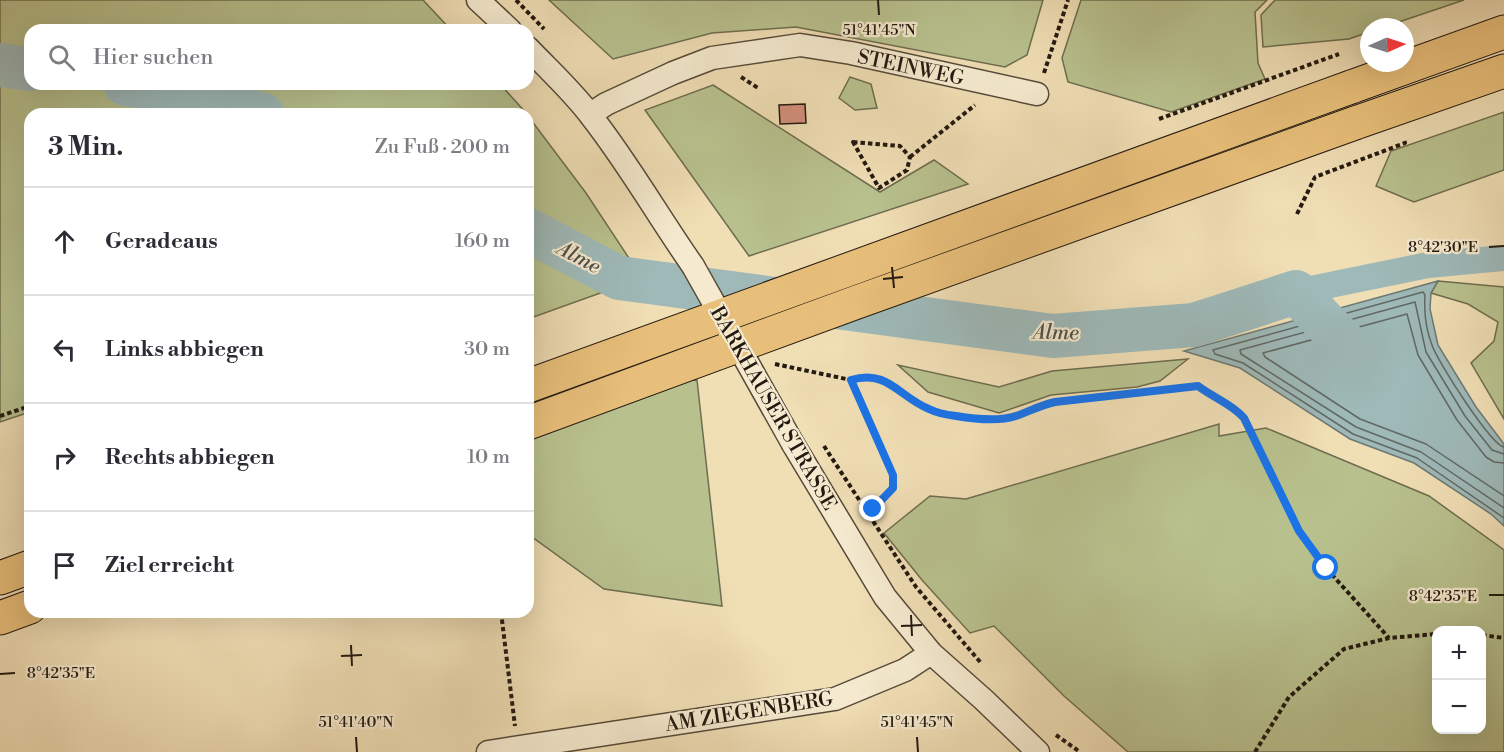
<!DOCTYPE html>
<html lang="de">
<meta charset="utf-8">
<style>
body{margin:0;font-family:"Libre Bodoni",serif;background:#f2f2f3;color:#2b2b33}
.controls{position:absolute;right:18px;bottom:18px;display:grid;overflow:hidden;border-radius:12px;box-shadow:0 6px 24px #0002}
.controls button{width:54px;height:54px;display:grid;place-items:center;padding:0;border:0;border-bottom:2px solid #e1e1e2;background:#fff;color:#2b2b33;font:30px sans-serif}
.compass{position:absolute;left:1360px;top:18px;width:54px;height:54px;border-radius:50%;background:#fff;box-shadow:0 6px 24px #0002;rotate:87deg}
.stop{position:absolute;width:18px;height:18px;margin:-14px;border:4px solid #1a73e8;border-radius:50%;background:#fff}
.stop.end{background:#1a73e8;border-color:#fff;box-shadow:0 2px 6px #0008}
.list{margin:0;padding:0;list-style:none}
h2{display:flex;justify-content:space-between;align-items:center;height:78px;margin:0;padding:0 24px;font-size:26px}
h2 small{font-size:20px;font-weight:400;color:#7c7c81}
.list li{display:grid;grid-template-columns:39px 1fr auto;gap:18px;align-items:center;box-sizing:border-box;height:108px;padding:0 24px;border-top:2px solid #e1e1e2}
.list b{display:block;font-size:22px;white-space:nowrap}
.list em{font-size:20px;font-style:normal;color:#7c7c81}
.icon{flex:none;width:33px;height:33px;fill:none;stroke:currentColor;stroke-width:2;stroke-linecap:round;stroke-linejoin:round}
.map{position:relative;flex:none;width:1504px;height:752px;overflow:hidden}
.search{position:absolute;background:#fff;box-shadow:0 6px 24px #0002;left:24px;top:24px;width:510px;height:66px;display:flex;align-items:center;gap:15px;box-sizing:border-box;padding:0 21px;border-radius:18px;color:#7c7c81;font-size:22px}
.panel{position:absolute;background:#fff;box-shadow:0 6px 24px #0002;left:24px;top:108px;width:510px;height:510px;border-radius:18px}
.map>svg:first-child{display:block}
</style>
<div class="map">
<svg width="1504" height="752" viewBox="0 0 1504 752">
<rect width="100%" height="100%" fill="#f0deb5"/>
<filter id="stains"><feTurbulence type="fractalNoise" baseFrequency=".00333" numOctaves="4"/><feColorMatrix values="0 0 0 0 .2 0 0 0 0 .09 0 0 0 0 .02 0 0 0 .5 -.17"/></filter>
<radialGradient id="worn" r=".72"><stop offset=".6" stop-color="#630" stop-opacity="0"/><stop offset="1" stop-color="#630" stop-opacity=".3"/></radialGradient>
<g fill="#b8c18e" stroke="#6e6d4f" stroke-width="1.5" fill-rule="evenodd">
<path d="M0 0H423L451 30H30V84H500L527 114H30V412L0 422Z"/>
<path d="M549 0H1043L1027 55 1005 67 796 27 712 33 613 59Z"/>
<path d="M1081 0H1267L1255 12 1258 63 1265 79 1171 112 1068 82 1062 58Z"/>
<path d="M1275 0H1464L1384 27H1369V32L1349 39 1263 47 1261 15Z"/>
<path d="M850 77 871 84 877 108 855 110 839 98Z"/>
<path d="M713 85 880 192 934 160 968 184 749 256 645 110Z"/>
<path d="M1504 112V170L1414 202 1376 186 1391 151Z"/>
<path d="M528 116 586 193 642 278 528 319Z"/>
<path d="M1438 281 1504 287V419L1471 363 1494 341 1498 322 1468 304 1431 293Z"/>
<path d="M1188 359 1160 381 1137 387 1051 395 999 413 928 392 898 365 999 387 1052 371Z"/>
<path d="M697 380 722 606 604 589 528 534V389Z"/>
<path d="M1219 424V436L1266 428 1429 496 1504 550V752H1128L1064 696 994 626 970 633 922 580 884 533 930 496 966 499ZM1436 630H1482V730H1436Z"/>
</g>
<path fill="#9eb9b8" stroke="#6d7975" stroke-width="1.5" d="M1438 281 1431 293 1430 309 1438 345 1476 407 1504 444V526L1491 514 1414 463 1350 439 1240 368 1184 351Z"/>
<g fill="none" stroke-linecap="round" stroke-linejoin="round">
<g stroke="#606964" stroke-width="1.5">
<path d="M1504 447C1491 445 1437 361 1432 345 1426 330 1424 311 1425 295L1423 292 1213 350 1215 354 1243 363 1353 434 1417 458 1504 518"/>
<path d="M1504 454 1492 450 1465 416 1426 352 1415 302 1240 350 1241 354 1356 427 1421 452 1504 508"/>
<path d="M1504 463 1494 462 1486 457 1457 420 1418 355 1407 314 1263 353 1265 357 1360 419 1426 444 1504 496"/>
</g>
<path stroke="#9eb9b8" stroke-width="26" d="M1296 292 1428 265 1504 258"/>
<g stroke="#9eb9b8" stroke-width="44">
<path d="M0 65 30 69"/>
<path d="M125 84 168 91 262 114"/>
<path d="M528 230 619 278 1053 336 1194 325 1296 292 1359 358"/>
</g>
</g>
<path fill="#d28f7a" stroke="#231910" stroke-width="1.5" d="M805 104 806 123 780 124 779 105Z"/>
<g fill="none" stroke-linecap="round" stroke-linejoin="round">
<defs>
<g id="minor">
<path d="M478 0 510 30"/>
<path d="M528 48C549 70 573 92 591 116 628 163 658 216 693 266"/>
<path d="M591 114 606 104 673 73 712 58 800 45 851 53 1037 94"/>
<path d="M793 444 885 597 931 653 984 700 1038 752"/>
<path d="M488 752 835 699 905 670 931 653"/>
</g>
<g id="highway">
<path d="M1351 87 1504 32"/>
<path d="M1355 123 1504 71"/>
<path d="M0 578 30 567"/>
<path d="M0 618 30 607"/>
</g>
</defs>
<use href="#minor" stroke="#564a39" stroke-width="25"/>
<use href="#highway" stroke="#231910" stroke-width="35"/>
<g stroke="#231910" stroke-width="4" stroke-dasharray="4.5 3" stroke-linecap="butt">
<path d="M516 0 544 29"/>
<path d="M1044 73 1068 0"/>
<path d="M741 77 758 88"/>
<path d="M1159 119 1339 54"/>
<path d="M853 142 900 146 910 157 907 170 879 188Z"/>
<path d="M910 157 975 105"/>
<path d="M1297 214 1315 177 1405 143 1404 139"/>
<path d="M775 364 851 380C879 371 888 383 909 398 923 407 939 414 956 416 974 419 998 422 1016 416 1030 411 1041 405 1055 402L1198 386C1214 397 1232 404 1244 418L1299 531 1326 568 1389 638"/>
<path d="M851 380 893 475V488L869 514"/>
<path d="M0 416 30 406"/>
<path d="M824 446 916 587 981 663"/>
<path d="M501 612 515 726"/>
<path d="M1482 635 1504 638"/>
<path d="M1056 735 1080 752"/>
<path d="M1255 752 1289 697 1344 649 1389 638 1436 634"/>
</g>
<use href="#minor" stroke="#f5eacf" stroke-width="22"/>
<use href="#highway" stroke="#e8bf7a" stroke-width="33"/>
<defs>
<path id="minor-bridge" d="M693 266 793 444"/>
<g id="highway-bridge">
<path d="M528 386 1351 87"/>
<path d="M528 423 857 302 1355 123"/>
</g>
</defs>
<use href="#minor-bridge" stroke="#564a39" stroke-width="25" stroke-linecap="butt"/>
<use href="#highway-bridge" stroke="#231910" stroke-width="35" stroke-linecap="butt"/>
<use href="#minor-bridge" stroke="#f5eacf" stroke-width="22"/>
<use href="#highway-bridge" stroke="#e8bf7a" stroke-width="33"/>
</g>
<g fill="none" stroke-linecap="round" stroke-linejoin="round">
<path stroke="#1a73e8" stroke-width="8" d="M873 509 893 488V475L851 380C888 369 899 397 929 409 937 413 948 415 956 416 974 419 998 422 1016 416 1030 411 1041 405 1055 402L1198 386C1214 398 1232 404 1244 418L1299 531 1326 568"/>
</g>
<path fill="none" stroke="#231910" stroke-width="2" d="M878 0 879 15M1489 247 1504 246M892 267 894 288M883 279 903 277M1489 595H1504M911 615 912 636M901 626 922 625M351 645 352 666M341 656 362 655M0 674 15 673M356 737 357 752M917 737 918 752"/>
<g text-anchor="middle" stroke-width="4.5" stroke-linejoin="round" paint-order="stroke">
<g font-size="20" fill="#231910" stroke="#f5eacf">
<text transform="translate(911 67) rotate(12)" y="7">STEINWEG</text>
<text transform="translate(774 408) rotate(60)" y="7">BARKHAUSER STRASSE</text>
<text transform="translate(749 711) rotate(-9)" y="7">AM ZIEGENBERG</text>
</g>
<g font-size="21" font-style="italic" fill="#4e514b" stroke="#f5eacf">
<text transform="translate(579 257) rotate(28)" y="7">Alme</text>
<text transform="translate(1056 332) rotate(1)" y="7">Alme</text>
</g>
</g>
<g font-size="15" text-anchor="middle" fill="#231910" stroke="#f5eacf" stroke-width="4.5" stroke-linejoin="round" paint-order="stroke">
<text x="879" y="35">51°41'45"N</text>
<text x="1443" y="252">8°42'30"E</text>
<text x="1443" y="601">8°42'35"E</text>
<text x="61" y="678">8°42'35"E</text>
<text x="356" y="727">51°41'40"N</text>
<text x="917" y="727">51°41'45"N</text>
</g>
<rect width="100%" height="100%" filter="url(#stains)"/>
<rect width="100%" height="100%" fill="url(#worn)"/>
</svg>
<div class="controls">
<button>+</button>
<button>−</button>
</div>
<svg class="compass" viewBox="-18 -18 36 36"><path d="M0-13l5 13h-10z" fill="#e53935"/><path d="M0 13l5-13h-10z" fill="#7c7c81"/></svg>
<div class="stop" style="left:1326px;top:568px"></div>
<div class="stop end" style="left:873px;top:509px"></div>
<div class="search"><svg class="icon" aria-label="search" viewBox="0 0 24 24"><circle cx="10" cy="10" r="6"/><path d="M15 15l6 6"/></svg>Hier suchen</div>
<section class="panel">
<h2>3 Min.<small>Zu Fuß · 200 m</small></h2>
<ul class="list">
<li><svg class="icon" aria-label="ahead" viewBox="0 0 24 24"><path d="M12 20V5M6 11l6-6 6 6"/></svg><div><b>Geradeaus</b></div><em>160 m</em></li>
<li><svg class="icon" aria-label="left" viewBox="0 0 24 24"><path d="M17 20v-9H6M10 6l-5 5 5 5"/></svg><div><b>Links abbiegen</b></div><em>30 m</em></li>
<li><svg class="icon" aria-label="right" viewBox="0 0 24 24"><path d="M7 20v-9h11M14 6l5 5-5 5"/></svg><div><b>Rechts abbiegen</b></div><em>10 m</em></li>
<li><svg class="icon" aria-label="arrive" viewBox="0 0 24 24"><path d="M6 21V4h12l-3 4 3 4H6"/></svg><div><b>Ziel erreicht</b></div></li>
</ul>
</section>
</div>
